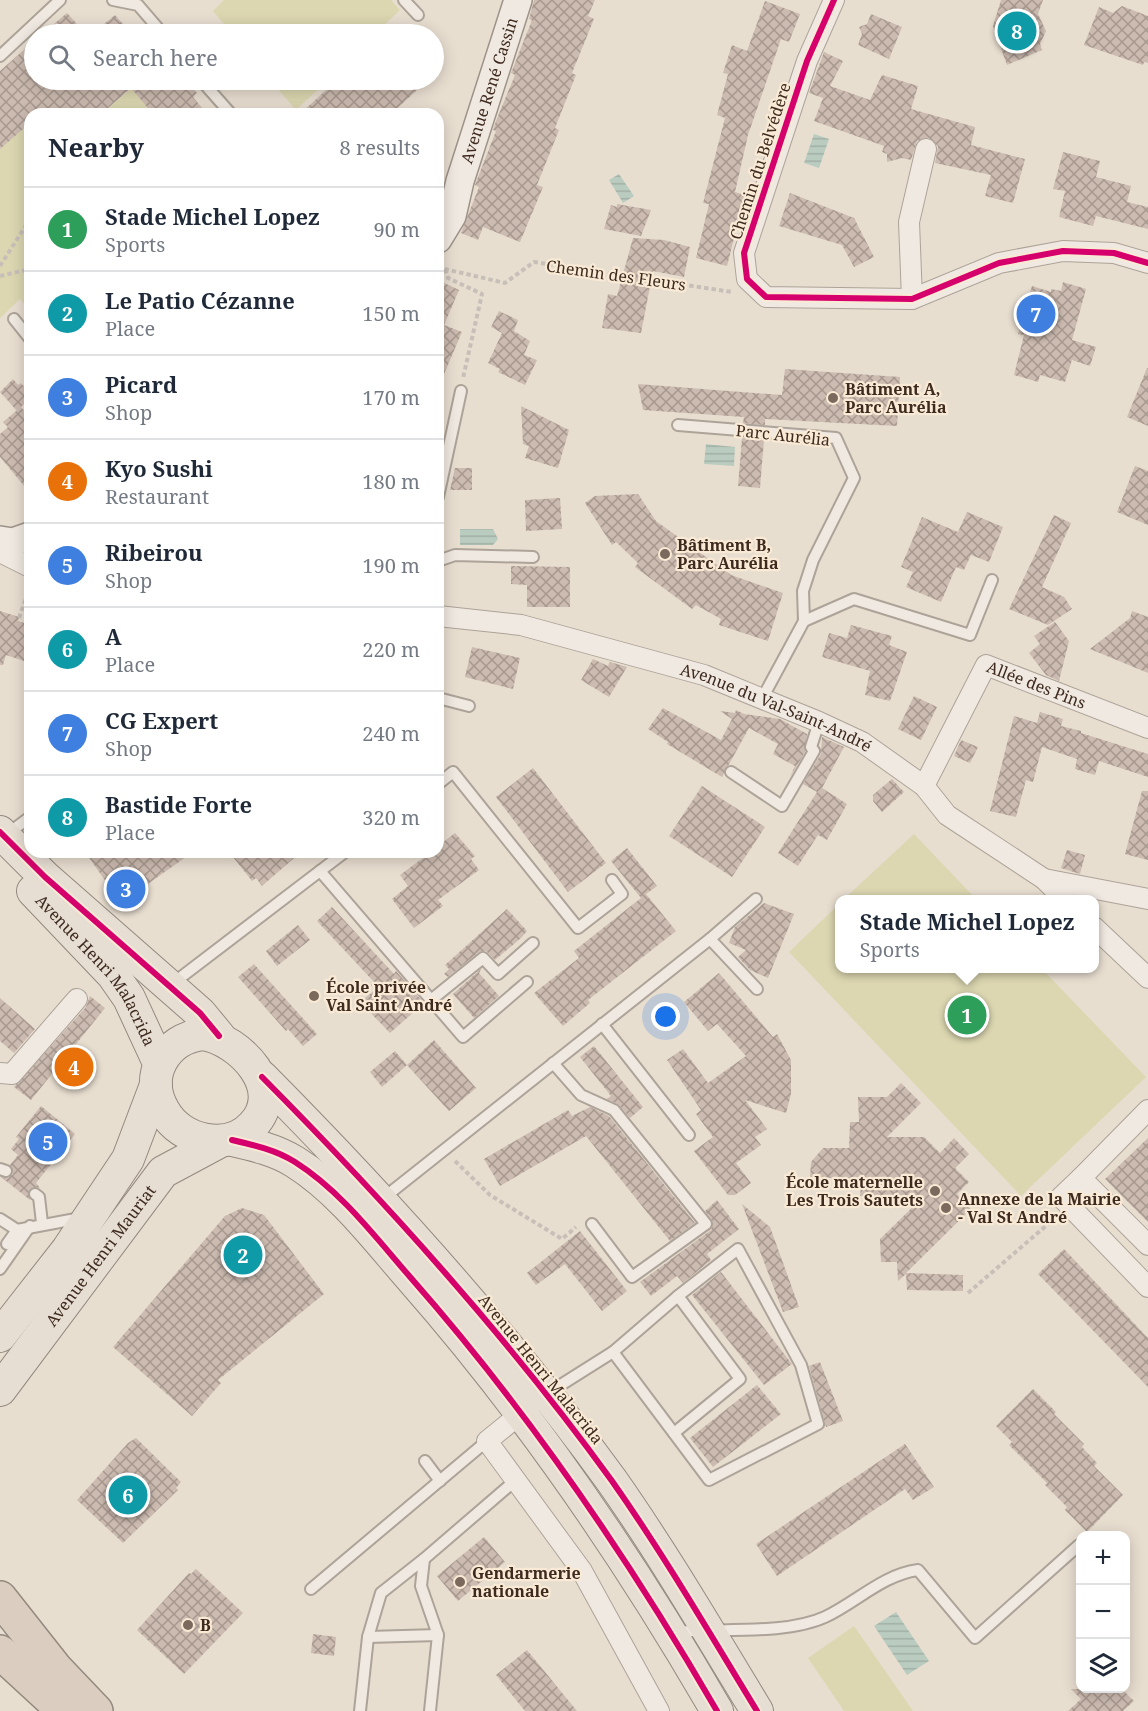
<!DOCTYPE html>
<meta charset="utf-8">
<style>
body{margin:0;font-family:"Noto Serif",serif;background:#f2f2f3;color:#1f2937}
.controls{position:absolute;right:18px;bottom:18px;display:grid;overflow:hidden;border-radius:12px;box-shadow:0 3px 15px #0003}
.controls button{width:54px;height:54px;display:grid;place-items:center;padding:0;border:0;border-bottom:2px solid #e0e1e3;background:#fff;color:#1f2937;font:30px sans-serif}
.you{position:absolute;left:666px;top:1017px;width:21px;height:21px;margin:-15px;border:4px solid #fff;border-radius:50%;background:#1a73e8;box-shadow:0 0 0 9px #1a73e833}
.badge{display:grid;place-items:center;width:39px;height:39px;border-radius:50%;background:#1a73e8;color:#fff;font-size:20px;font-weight:700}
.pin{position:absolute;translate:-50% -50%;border:3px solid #fff;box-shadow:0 2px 6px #0006}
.popup{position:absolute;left:835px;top:895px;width:264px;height:78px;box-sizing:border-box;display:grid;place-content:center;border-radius:12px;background:#fff;filter:drop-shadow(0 2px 4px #0005);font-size:20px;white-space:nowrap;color:#747a83}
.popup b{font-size:22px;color:#1f2937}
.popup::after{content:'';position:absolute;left:50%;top:100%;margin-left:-12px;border:12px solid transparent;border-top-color:#fff}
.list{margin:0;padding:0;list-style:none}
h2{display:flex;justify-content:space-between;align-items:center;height:78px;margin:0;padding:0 24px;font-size:26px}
h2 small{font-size:20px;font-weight:400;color:#747a83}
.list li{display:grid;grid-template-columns:39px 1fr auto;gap:18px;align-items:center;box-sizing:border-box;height:84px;padding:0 24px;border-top:2px solid #e0e1e3}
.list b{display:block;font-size:22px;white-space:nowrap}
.list p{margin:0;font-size:20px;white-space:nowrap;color:#747a83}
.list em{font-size:20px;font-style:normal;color:#747a83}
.icon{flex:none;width:33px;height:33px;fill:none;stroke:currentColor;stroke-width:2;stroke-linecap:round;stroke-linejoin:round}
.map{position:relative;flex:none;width:1148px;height:1711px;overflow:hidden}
.search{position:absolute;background:#fff;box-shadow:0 3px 15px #0003;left:24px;top:24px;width:420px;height:66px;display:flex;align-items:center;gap:15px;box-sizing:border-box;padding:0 21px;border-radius:33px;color:#747a83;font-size:22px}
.panel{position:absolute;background:#fff;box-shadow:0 3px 15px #0003;left:24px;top:108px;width:420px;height:750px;border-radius:18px}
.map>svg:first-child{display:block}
</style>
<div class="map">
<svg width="1148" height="1711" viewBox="0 0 1148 1711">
<defs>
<pattern id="water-rules" width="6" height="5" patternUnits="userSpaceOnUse" patternTransform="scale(1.5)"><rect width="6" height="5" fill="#baccc0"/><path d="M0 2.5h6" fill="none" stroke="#a1afa5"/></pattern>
<pattern id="building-cross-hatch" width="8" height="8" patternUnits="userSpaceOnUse" patternTransform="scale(1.5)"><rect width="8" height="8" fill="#ccbbb0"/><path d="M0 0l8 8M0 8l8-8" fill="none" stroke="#a7988f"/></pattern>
</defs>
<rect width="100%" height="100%" fill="#e8ded0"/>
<g fill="#dcd7b1">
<path d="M224 0H391L400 10 375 34H232L213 11Z"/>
<path d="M270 80H328L296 110Z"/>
<path d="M132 88 153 114H101Z"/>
<path d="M25 127 30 133V310L20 299 0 318V149Z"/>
<path d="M914 834 976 899H844Z"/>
<path d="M839 904 840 968 1042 969 1146 1077 1021 1196 789 952Z"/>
<path d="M854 1626 913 1711H844L808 1658Z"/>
</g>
<g fill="url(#water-rules)">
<path d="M814 134 829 139 819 168 804 163Z"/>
<path d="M619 174 634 196 623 203 609 180Z"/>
<path d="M706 444 735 447 734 466 704 464Z"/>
<path d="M460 529H493L498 539 493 545H460Z"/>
<path d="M896 1612 929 1661 907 1675 874 1626Z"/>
</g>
<g fill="url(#building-cross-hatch)">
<path d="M534 0H595L588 16 594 19 572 73 576 75 555 128 559 130 537 185 543 187 520 242 483 227 478 240 461 233 479 187 475 185 496 131 493 130 496 121 515 75 511 73 532 20 529 19Z"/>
<path d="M1001 0H1043L1038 14 1046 31 1040 44 1042 50 1007 65 993 26Z"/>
<path d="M765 1 800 14 789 42 781 39 748 135 735 192 745 195 727 266 696 258 709 204 703 203 725 118 717 115 728 74 723 73 732 45 747 51Z"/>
<path d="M1122 6 1148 16V63L1144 62 1143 65 1084 45 1099 7 1113 13Z"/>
<path d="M67 13 86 34H42Z"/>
<path d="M871 14 902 27 889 59 858 45 862 34 859 27 867 24Z"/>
<path d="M115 15 132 34H92Z"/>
<path d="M34 41V80H186L197 93 193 97 207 114H153L131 88 101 114H30V123L0 149V71Z"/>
<path d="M824 52 843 61 830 86 870 100 882 75 918 86 911 109 975 127 971 145 1025 159 1013 203 985 196 991 175 935 163 938 146 929 138 917 141 911 160 902 158 887 162V154L882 152 884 146 814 121 823 98 809 93Z"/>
<path d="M337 80H428L391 114H300Z"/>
<path d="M1063 152 1100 161 1096 177 1131 186 1127 202 1148 207V229L1096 216 1093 226 1059 217 1065 191 1053 189Z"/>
<path d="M790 193 854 218 874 257 854 267 842 245 779 226Z"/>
<path d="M617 204 651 210 641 236 604 229 611 205 617 207Z"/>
<path d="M633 238 664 240 690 247 684 277 653 271 641 333 602 328 608 294 617 296Z"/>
<path d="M438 280 459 290 444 325 462 332 438 388Z"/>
<path d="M1063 282 1086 289 1072 340 1096 347 1090 366 1072 360 1065 382 1040 375 1038 382 1014 375 1024 335 1018 334 1032 286 1051 292V289L1061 291Z"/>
<path d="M499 311 518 320 514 331 530 341 524 355 537 360 525 385 498 372 500 369 488 363 502 333 491 327Z"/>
<path d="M1147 368H1148V426L1127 417Z"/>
<path d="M785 369 900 377 897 426 765 419V425L743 423 744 417 643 410 638 384 782 395Z"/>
<path d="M13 379 18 385 21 383 30 393V398L17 411 0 392Z"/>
<path d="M521 406 569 430 558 468 525 458 529 446 523 444Z"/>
<path d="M21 407 30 417V493L0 457V434L8 427 3 422Z"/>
<path d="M742 438 764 440 760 488 738 486Z"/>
<path d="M1135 466 1148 471V525L1117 512Z"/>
<path d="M455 468H472V490H450Z"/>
<path d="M638 494 656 521 731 575 783 593 768 641 719 625 721 619 696 605 692 609 635 567 638 563 616 542 612 545 585 503 595 496Z"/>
<path d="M560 498 562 529 526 531 525 500Z"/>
<path d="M967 512 1003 527 989 562 971 555 964 570 956 567 941 602 906 587 913 572 901 567 922 517 958 532Z"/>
<path d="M1054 515 1071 523 1042 587 1064 597 1072 609 1048 625 1009 609Z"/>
<path d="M511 566 570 567V607H527V585L511 584Z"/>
<path d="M0 611 19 617 18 621 30 625V663L6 655 3 665H0Z"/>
<path d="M1132 611 1148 617V673L1090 649 1130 618Z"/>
<path d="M1055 622 1069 641 1059 681 1046 675 1029 653 1040 644 1034 636Z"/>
<path d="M851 625 892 636 889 645 907 652 890 701 865 695 870 671 822 657 829 633 847 638Z"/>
<path d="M472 647 520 658 513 689 465 677Z"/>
<path d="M593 659 608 666 610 662 627 667 609 697 581 680Z"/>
<path d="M914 696 937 707 921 740 898 729Z"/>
<path d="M663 708 721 740 732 719 720 711 735 713 736 710 744 714 780 719 807 734 805 752 790 777 795 766 773 754 778 744 749 728 722 777 667 744 668 742 648 729Z"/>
<path d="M1040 712 1063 719 1061 726 1081 731V733L1148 754V777L1099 761 1095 775 1075 769 1077 759 1042 747 1033 782 1026 780 1016 817 990 811 1014 716 1037 723Z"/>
<path d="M822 737 844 747 822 788 847 804 827 840 818 835 798 866 778 853 817 792 803 784 821 754Z"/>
<path d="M961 740 978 747 970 763 954 756Z"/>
<path d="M533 768 606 863 568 892 496 797Z"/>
<path d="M892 779 904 792 882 812 873 801V795Z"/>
<path d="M702 786 765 827 732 877 669 836Z"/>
<path d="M1142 791H1148V860L1125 854Z"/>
<path d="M455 833 475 856 471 859 479 870 438 900 443 906 414 928 392 899 408 886 400 875 431 852H438V846Z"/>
<path d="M627 848 657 886 646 894 676 931 588 1000 590 1003 563 1026 534 993 579 958 574 951 641 898 611 861Z"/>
<path d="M1067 850 1085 855 1080 874 1061 868Z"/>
<path d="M85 852H193L121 903Z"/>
<path d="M229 852H301L262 886 256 878 252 881Z"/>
<path d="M764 903 794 914 768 978 750 970 738 957 746 950 729 943 735 927Z"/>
<path d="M332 907 394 974 396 971 424 1003 390 1033 360 1002 375 990 371 985 374 982 317 921Z"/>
<path d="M507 909 527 931 521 938 495 960 486 951 479 952 448 977 444 974 449 969 445 965Z"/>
<path d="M298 925 310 940 277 966 266 951Z"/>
<path d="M254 964 317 1034 303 1046 288 1029 286 1031 238 977Z"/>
<path d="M482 968 479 973 499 996 474 1018 453 994Z"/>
<path d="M719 973 773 1037 777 1034 791 1060V1094L786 1113 745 1100 767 1129 755 1137 761 1145 736 1163 751 1183 735 1195H728L694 1151 713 1137 696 1114 701 1110 667 1060 683 1049 708 1083 746 1056 717 1024 708 1031 684 1002Z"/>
<path d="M90 996 105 1008 31 1100 14 1087 86 1007Z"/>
<path d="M0 998 35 1029 14 1053 0 1041Z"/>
<path d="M434 1040 476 1088 449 1111 407 1065Z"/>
<path d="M594 1046 643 1107 630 1118 619 1105 607 1099 611 1096 580 1057Z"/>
<path d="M395 1051 407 1065 382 1087 370 1072Z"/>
<path d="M901 1083 921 1103 887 1137H924L940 1153 954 1138 969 1154 955 1168 969 1182 957 1194 971 1209 906 1273 963 1275V1291L907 1290 906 1274 898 1281 897 1262H881L880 1239 924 1196H860L861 1186H836V1178L810 1177 811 1162 823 1148H849L850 1122H859L858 1097H887Z"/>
<path d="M41 1106 75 1134 36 1183 40 1188 33 1187 29 1190 30 1200 1 1177 8 1178 13 1174 10 1165 18 1155 11 1149 19 1139 16 1137Z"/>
<path d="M590 1107 609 1116 695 1223 670 1241 586 1136 500 1186 484 1159 568 1110 572 1116Z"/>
<path d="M1148 1138V1222L1105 1179Z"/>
<path d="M717 1200 739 1229 707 1254 711 1260 683 1283 677 1276 651 1296 640 1282 711 1230 713 1222 705 1211Z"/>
<path d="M742 1204 770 1227 799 1307 783 1312Z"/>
<path d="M242 1208 264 1215 324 1294 218 1380 221 1383 192 1416 113 1347 225 1216Z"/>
<path d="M580 1231 627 1291 602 1311 565 1264 536 1285 527 1273Z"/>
<path d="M1064 1249 1148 1338V1387L1038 1274Z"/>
<path d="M721 1272 792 1364 764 1385 692 1295Z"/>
<path d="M820 1362 843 1421 826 1427 809 1366Z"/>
<path d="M757 1385 781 1414 713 1467 690 1438Z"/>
<path d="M1033 1389 1056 1412 1054 1414 1084 1444 1082 1447 1097 1463 1094 1466 1123 1495 1087 1532 1065 1510 1067 1507 1045 1485 1047 1483 1009 1445 1012 1442 996 1426Z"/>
<path d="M136 1438 181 1482 176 1488 178 1490 123 1543 77 1500 128 1443Z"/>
<path d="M905 1444 934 1487 913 1500 905 1489 777 1576 756 1544Z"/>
<path d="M484 1537 505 1562 458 1601 437 1576Z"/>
<path d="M196 1569 243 1613 184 1674 137 1630 189 1573 191 1574Z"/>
<path d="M313 1634 336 1637 334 1656 311 1653Z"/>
<path d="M527 1650 577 1711H525L496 1675Z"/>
<path d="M1071 1689H1122L1134 1701 1123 1711H1068L1081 1699Z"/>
</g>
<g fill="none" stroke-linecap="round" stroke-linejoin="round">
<defs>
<g id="lane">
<path d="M113 0 138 5 163 34"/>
<path d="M404 0 418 15"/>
<path d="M0 56 60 0"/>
<path d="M201 80 231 114"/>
<path d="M14 319 30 339"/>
<path d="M678 425 836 438 854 478 813 560 803 591 804 621"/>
<path d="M438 497 461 391"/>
<path d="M438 561 455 555 533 557"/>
<path d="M763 697 804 621 854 599 970 635 992 580"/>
<path d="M438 698 469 706"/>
<path d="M731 772 782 806 814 751 811 747 819 722"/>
<path d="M438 784 453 772 578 928 622 894 612 880"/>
<path d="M6 835 30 817"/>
<path d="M320 871 345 852"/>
<path d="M710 939 756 899"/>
<path d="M172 984 320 871 463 1037 527 982"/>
<path d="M431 1000 483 958 498 974 533 943"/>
<path d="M602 1024 689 1135"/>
<path d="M553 1063 581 1095 614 1110 706 1224 632 1277 592 1224"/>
<path d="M0 1169 6 1171"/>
<path d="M35 1194 39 1197 42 1223"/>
<path d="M381 1200 710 939 757 989"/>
<path d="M0 1219 17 1230 81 1218"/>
<path d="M7 1244 17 1230"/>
<path d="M0 1269 30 1226"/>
<path d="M613 1352 678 1296 740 1379 674 1433"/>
<path d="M548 1393 613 1352 709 1480 818 1424 801 1365 738 1249 678 1296"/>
<path d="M425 1461 440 1481"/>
<path d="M424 1559 517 1479"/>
<path d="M311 1589 487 1441"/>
<path d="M675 1632C718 1628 786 1635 825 1617 857 1602 882 1575 918 1570L975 1638 1079 1545"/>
<path d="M368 1637 438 1635 430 1711"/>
<path d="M360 1711 368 1637 381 1593 424 1559 421 1586 438 1635"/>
</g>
<g id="street">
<path d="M834 0 807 61 744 253 747 279 766 297 912 299 999 263 1063 251 1114 253 1148 263"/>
<path d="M912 299 909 222 926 149"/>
<path d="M0 552 30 567"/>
<path id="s1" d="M438 616 521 625 704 675 819 722 862 742 924 786 947 815 1044 879 1065 900"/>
<path id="s2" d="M924 786 986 665 1148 728"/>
<path d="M1044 879 1148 899"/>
<path d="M1094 927 1148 978"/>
<path d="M0 1073 12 1074 77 999"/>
<path d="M1081 1178 1148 1110"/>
<path d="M1148 1245 1081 1178 1061 1197 1148 1287"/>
<path d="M529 1407 487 1441 582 1571 659 1711"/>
</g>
<g id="secondary">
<path id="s3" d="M438 239 452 216 460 181 518 0"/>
<path d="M0 540 13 542 30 536"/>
</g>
<g id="primary">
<path d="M0 832 45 877 200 1013 219 1036"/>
<path id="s4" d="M33 891 113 975 129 998 159 1063"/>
<path d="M203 1034C240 1040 287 1089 253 1125 229 1152 181 1142 164 1111 143 1076 165 1039 203 1034Z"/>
<path d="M262 1077C388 1204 507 1336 612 1481 664 1555 710 1634 757 1711"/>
<path d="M232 1140C254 1145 276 1150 295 1162 341 1191 376 1238 411 1278 528 1411 628 1557 717 1711"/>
<path d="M0 1336 68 1249 128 1159 156 1085"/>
<path id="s5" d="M0 1390 163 1172 219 1142"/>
</g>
<g id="highway">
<path d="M0 1598 56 1669 96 1711"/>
<path d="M0 1652 64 1711"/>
</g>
</defs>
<use href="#lane" stroke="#ada398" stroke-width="14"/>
<use href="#street" stroke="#ada398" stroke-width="22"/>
<use href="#secondary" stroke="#9d9288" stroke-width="30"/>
<use href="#primary" stroke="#93897f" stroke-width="34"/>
<use href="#highway" stroke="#93897f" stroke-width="36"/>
<g stroke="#c8c0b8" stroke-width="4" stroke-dasharray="4.5 3" stroke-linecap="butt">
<path d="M438 265 445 269 505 283 534 262 732 292"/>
<path d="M0 266 30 219"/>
<path d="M445 269 448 278 482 294 463 378"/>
<path d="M0 276 30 269"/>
<path d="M19 618 30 587"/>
<path d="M455 1161 490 1195 562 1239 576 1227"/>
<path d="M968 1293 1054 1219"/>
</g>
<use href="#lane" stroke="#f0e9e1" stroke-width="10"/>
<use href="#street" stroke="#f0e9e1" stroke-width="20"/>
<use href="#secondary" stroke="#f0e9e1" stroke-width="27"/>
<use href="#primary" stroke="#e7ded3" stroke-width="32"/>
<use href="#highway" stroke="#dbcdc0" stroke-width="33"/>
<defs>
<g id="cycleway">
<path d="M834 0 807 61 744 253 747 279 766 297 912 299 999 263 1063 251 1114 253 1148 263"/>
<path d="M0 832 45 877 200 1013 219 1036"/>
<path d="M262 1077C388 1204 507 1336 612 1481 664 1555 710 1634 757 1711"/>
<path d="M232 1140C254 1145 276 1150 295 1162 341 1191 376 1238 411 1278 528 1411 628 1557 717 1711"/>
</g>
</defs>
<use href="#cycleway" stroke="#f9ead5" stroke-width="10"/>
<use href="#cycleway" stroke="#d6006c" stroke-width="6"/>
</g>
<g fill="#7a695c" stroke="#f9ead5" stroke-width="2">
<circle cx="833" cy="398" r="6"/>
<circle cx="665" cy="554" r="6"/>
<circle cx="314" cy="996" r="6"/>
<circle cx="935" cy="1191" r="6"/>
<circle cx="946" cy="1208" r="6"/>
<circle cx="460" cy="1582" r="6"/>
<circle cx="188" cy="1625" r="6"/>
</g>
<g text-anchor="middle" stroke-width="4.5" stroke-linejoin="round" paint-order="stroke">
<g font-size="16" fill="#3e2a1e" stroke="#f9ead5">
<text dy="6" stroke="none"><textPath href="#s3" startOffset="158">Avenue René Cassin</textPath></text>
<text transform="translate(760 161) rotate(-72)" y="6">Chemin du Belvédère</text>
<text transform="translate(616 275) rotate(8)" y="6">Chemin des Fleurs</text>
<text transform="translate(783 435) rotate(6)" y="6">Parc Aurélia</text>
<text dy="6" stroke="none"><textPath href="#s2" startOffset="190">Allée des Pins</textPath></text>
<text dy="6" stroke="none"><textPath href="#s1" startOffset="352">Avenue du Val-Saint-André</textPath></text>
<text dy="6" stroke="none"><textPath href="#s4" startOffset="102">Avenue Henri Malacrida</textPath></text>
<text dy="6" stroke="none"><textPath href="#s5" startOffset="168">Avenue Henri Mauriat</textPath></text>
<text transform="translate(541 1369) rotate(51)" y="6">Avenue Henri Malacrida</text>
</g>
<g font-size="16" font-weight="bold" fill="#3e2a1e" stroke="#f9ead5" text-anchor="start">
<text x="845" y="395">Bâtiment A,<tspan x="845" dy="18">Parc Aurélia</tspan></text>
<text x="677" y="551">Bâtiment B,<tspan x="677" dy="18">Parc Aurélia</tspan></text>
<text x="326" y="993">École privée<tspan x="326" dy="18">Val Saint André</tspan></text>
<text x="923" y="1188" text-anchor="end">École maternelle<tspan x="923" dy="18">Les Trois Sautets</tspan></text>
<text x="958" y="1205">Annexe de la Mairie<tspan x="958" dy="18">- Val St André</tspan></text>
<text x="472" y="1579">Gendarmerie<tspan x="472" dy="18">nationale</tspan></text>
<text x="200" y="1631">B</text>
</g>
</g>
</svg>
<div class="controls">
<button>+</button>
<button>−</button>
<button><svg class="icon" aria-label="layers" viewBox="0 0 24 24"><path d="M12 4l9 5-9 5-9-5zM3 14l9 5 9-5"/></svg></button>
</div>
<div class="you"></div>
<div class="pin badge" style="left:967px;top:1015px;background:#2e9e5b">1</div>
<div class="popup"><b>Stade Michel Lopez</b>Sports</div>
<div class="pin badge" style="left:243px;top:1255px;background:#0f9aa8">2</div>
<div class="pin badge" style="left:126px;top:889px;background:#3f7fe0">3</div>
<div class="pin badge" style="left:74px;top:1067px;background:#e8710a">4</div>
<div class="pin badge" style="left:48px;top:1142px;background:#3f7fe0">5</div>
<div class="pin badge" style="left:128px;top:1495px;background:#0f9aa8">6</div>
<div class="pin badge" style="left:1036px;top:314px;background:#3f7fe0">7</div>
<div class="pin badge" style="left:1017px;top:31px;background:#0f9aa8">8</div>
<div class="search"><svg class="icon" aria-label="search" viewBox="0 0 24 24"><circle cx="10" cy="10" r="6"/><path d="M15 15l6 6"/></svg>Search here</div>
<section class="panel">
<h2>Nearby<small>8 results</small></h2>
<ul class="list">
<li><span class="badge" style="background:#2e9e5b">1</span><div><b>Stade Michel Lopez</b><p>Sports</p></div><em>90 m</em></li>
<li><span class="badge" style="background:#0f9aa8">2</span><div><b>Le Patio Cézanne</b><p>Place</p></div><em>150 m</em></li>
<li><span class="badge" style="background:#3f7fe0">3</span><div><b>Picard</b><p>Shop</p></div><em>170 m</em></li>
<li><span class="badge" style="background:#e8710a">4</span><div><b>Kyo Sushi</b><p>Restaurant</p></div><em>180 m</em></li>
<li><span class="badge" style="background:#3f7fe0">5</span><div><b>Ribeirou</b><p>Shop</p></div><em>190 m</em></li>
<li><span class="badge" style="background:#0f9aa8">6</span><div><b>A</b><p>Place</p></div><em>220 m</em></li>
<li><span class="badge" style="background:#3f7fe0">7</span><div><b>CG Expert</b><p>Shop</p></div><em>240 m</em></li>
<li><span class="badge" style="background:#0f9aa8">8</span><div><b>Bastide Forte</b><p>Place</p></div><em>320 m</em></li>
</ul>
</section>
</div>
